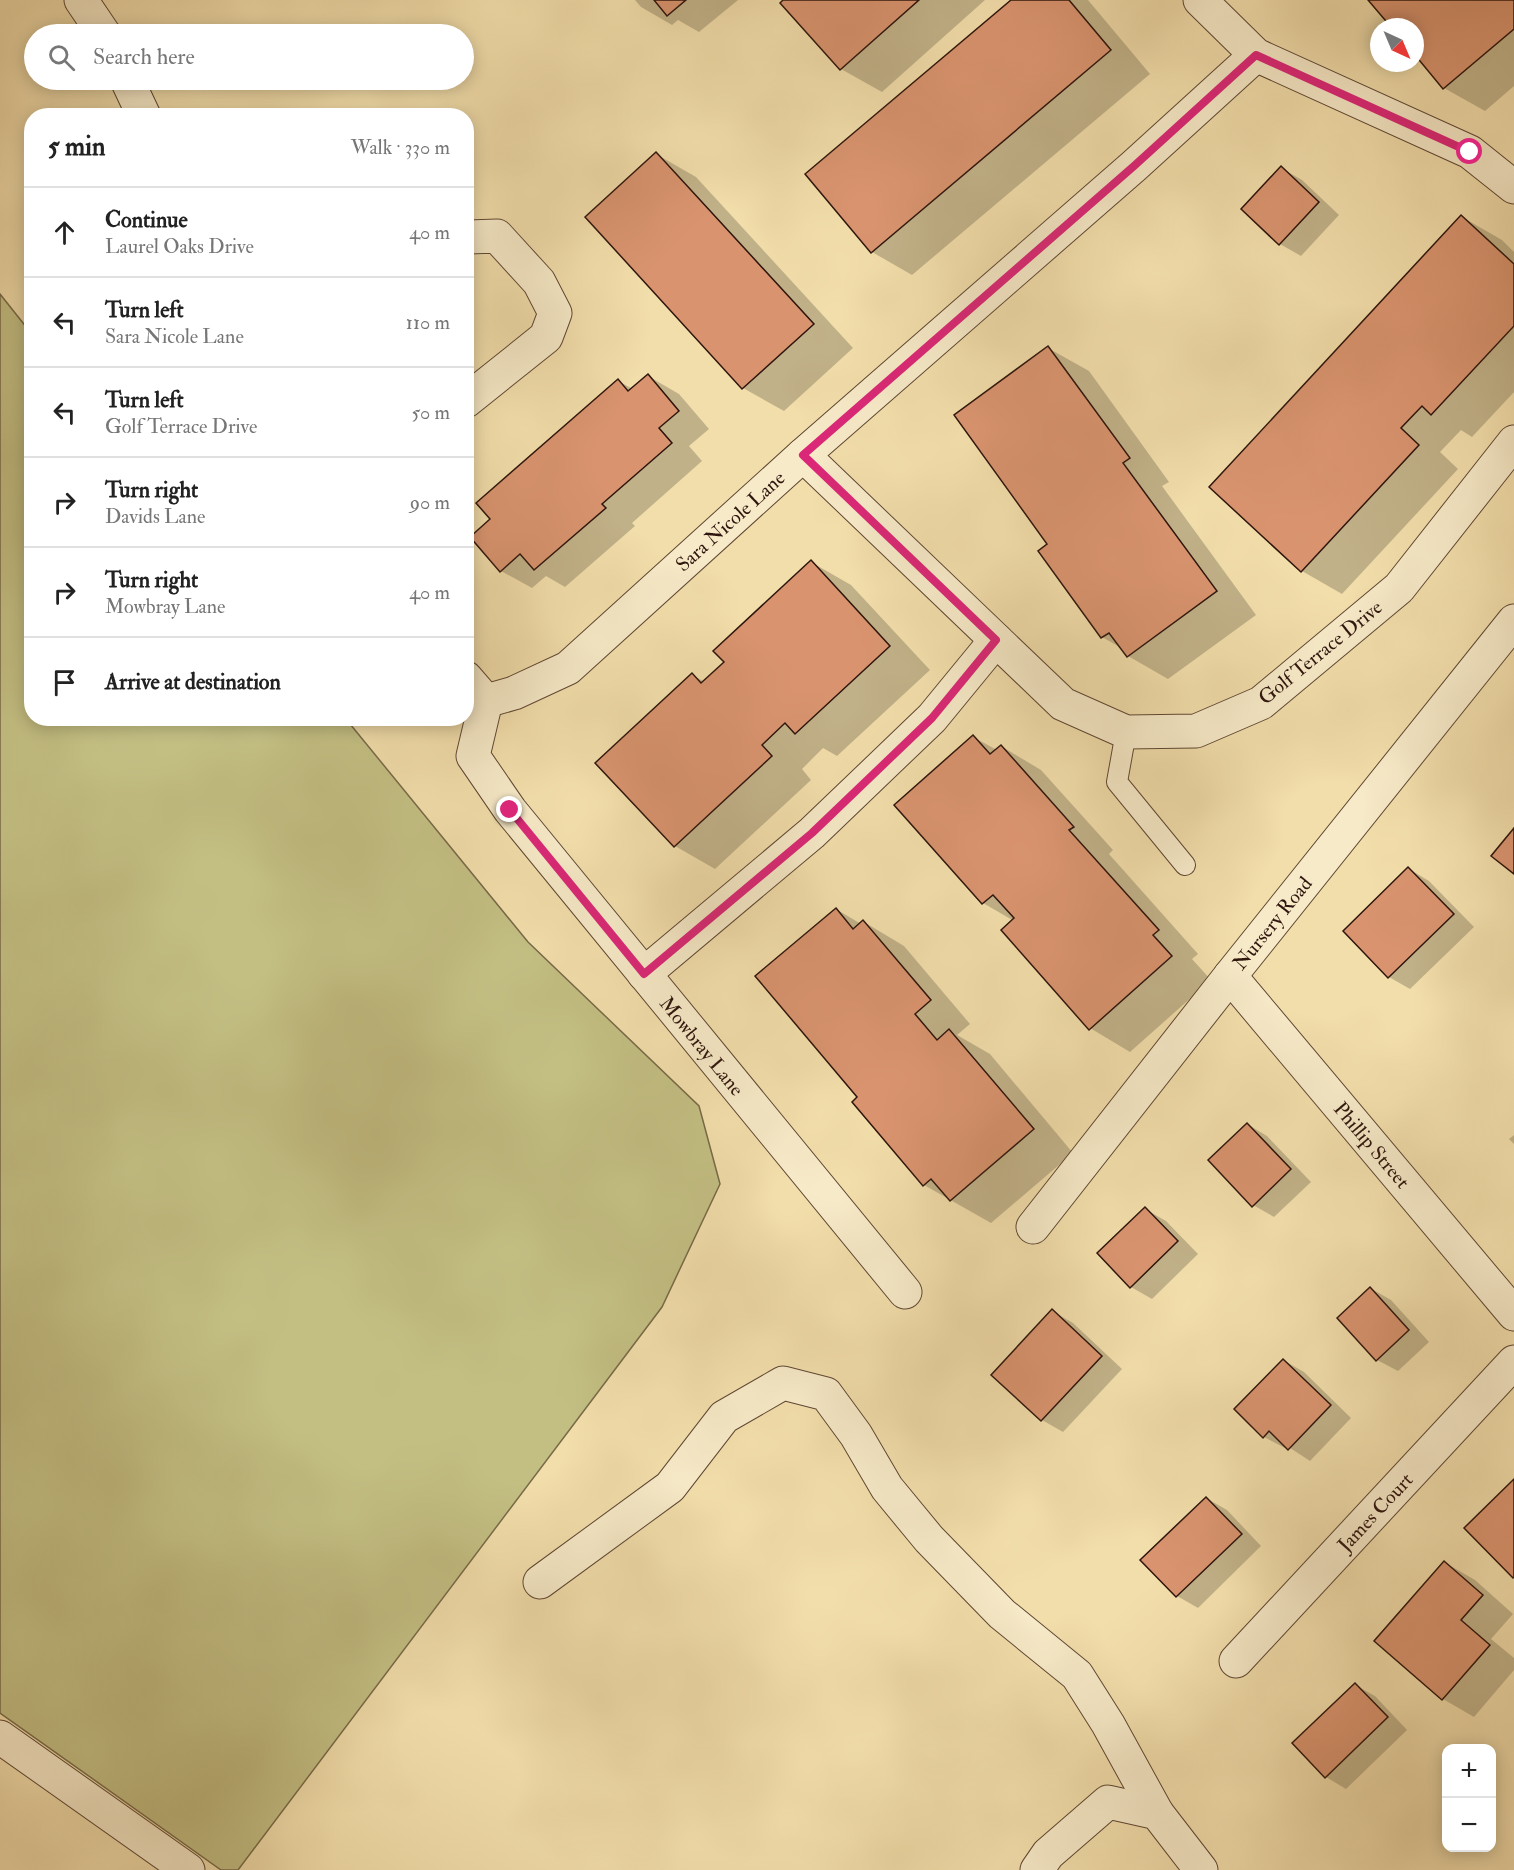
<!DOCTYPE html>
<meta charset="utf-8">
<style>
body{margin:0;font-family:"IM FELL Double Pica",serif;background:#f6f6f6;color:#222}
.controls{position:absolute;right:18px;bottom:18px;display:grid;overflow:hidden;border-radius:12px;box-shadow:0 3px 15px #0003}
.controls button{width:54px;height:54px;display:grid;place-items:center;padding:0;border:0;border-bottom:2px solid #e0e0e0;background:#fff;color:#222;font:30px sans-serif}
.compass{position:absolute;left:1370px;top:18px;width:54px;height:54px;border-radius:50%;background:#fff;box-shadow:0 3px 15px #0003;rotate:136deg}
.stop{position:absolute;width:18px;height:18px;margin:-14px;border:4px solid #db2777;border-radius:50%;background:#fff}
.stop.end{background:#db2777;border-color:#fff;box-shadow:0 2px 6px #0008}
.list{margin:0;padding:0;list-style:none}
h2{display:flex;justify-content:space-between;align-items:center;height:78px;margin:0;padding:0 24px;font-size:26px}
h2 small{font-size:20px;font-weight:400;color:#767676}
.list li{display:grid;grid-template-columns:39px 1fr auto;gap:18px;align-items:center;box-sizing:border-box;height:90px;padding:0 24px;border-top:2px solid #e0e0e0}
.list b{display:block;font-size:22px;white-space:nowrap}
.list p{margin:0;font-size:20px;white-space:nowrap;color:#767676}
.list em{font-size:20px;font-style:normal;color:#767676}
.icon{flex:none;width:33px;height:33px;fill:none;stroke:currentColor;stroke-width:2;stroke-linecap:round;stroke-linejoin:round}
.map{position:relative;flex:none;width:1514px;height:1870px;overflow:hidden}
.search{position:absolute;background:#fff;box-shadow:0 3px 15px #0003;left:24px;top:24px;width:450px;height:66px;display:flex;align-items:center;gap:15px;box-sizing:border-box;padding:0 21px;border-radius:33px;color:#767676;font-size:22px}
.panel{position:absolute;background:#fff;box-shadow:0 3px 15px #0003;left:24px;top:108px;width:450px;height:618px;border-radius:24px}
.map>svg:first-child{display:block}
</style>
<div class="map">
<svg width="1514" height="1870" viewBox="0 0 1514 1870">
<rect width="100%" height="100%" fill="#f2deab"/>
<filter id="stains"><feTurbulence type="fractalNoise" baseFrequency=".00333" numOctaves="4"/><feColorMatrix values="0 0 0 0 .2 0 0 0 0 .09 0 0 0 0 .02 0 0 0 .5 -.17"/></filter>
<radialGradient id="worn" r=".72"><stop offset=".6" stop-color="#630" stop-opacity="0"/><stop offset="1" stop-color="#630" stop-opacity=".3"/></radialGradient>
<path fill="#c3bf83" stroke="#786a48" stroke-width="1.5" d="M0 294 31 333 32 718 346 719 528 942 699 1106 720 1184 662 1307 238 1870H221L0 1713Z"/>
<g fill="#0003">
<path d="M635 0H738L699 32 678 20 672 25 641 7Z"/>
<path d="M785 0H985L882 92 841 69 782 3Z"/>
<path d="M1013 0H1088L1150 74 912 275 872 252Z"/>
<path d="M1370 0H1514V86L1485 111 1444 88 1415 53V27H1393Z"/>
<path d="M656 154 696 177 853 348 784 411 743 388 587 217Z"/>
<path d="M1281 168 1302 180 1339 215 1301 256 1280 244 1243 209Z"/>
<path d="M1462 217 1502 240 1514 252V392L1472 437 1461 430 1440 452 1458 469 1342 594 1302 571Z"/>
<path d="M1048 348 1089 371 1169 482 1162 486 1256 615 1168 679 1128 656 1123 649 1102 637 1049 544Z"/>
<path d="M648 376 679 394 709 429 689 446 702 461 632 523 635 526 565 587 546 576 532 588 501 571 492 520 618 381 633 389Z"/>
<path d="M811 562 851 585 930 670 837 756 823 748 802 769 811 780 715 869 675 846 692 675 705 682 726 662Z"/>
<path d="M973 737 997 750 1001 746 1041 770 1113 850 1109 854 1198 954 1192 959 1211 980 1130 1052 1090 1028 1014 921 983 903Z"/>
<path d="M1409 869 1429 881 1474 927 1410 989 1389 977Z"/>
<path d="M836 909 861 924 864 922 904 946 970 1024 957 1035 990 1054 1073 1153 991 1223 924 1185 854 1102 860 1097Z"/>
<path d="M1247 1124 1267 1136 1311 1182 1274 1217 1253 1205Z"/>
<path d="M1514 1135V1144L1509 1139Z"/>
<path d="M1145 1209 1166 1221 1198 1254 1152 1299 1131 1287Z"/>
<path d="M1370 1288 1391 1300 1429 1342 1398 1371 1377 1360Z"/>
<path d="M1052 1311 1073 1323 1122 1369 1063 1432 1042 1420Z"/>
<path d="M1283 1360 1304 1372 1351 1418 1310 1461 1287 1446 1285 1448 1264 1437Z"/>
<path d="M1206 1498 1227 1510 1261 1546 1198 1608 1177 1596Z"/>
<path d="M1444 1562 1475 1580 1513 1614 1491 1639 1514 1658V1670L1474 1717 1443 1699Z"/>
<path d="M1355 1685 1375 1696 1407 1730 1346 1789 1326 1777Z"/>
</g>
<g fill="#d9946f" stroke="#2e150d" stroke-width="1.5">
<path d="M654 0H686L667 16Z"/>
<path d="M783 0H919L840 70 780 3Z"/>
<path d="M1011 0H1069L1111 50 871 253 805 174Z"/>
<path d="M1368 0H1514V29L1443 89 1415 55V27H1391Z"/>
<path d="M656 152 814 324 742 389 585 217Z"/>
<path d="M1281 166 1319 202 1279 245 1241 209Z"/>
<path d="M1461 215 1514 264V326L1431 415 1422 406 1401 428 1419 445 1301 572 1209 487Z"/>
<path d="M1048 346 1130 458 1123 463 1217 591 1127 657 1109 633 1101 638 1038 551 1047 544 954 415Z"/>
<path d="M648 374 679 411 659 428 672 443 602 504 606 508 534 570 520 554 500 572 470 537 490 519 476 503 618 379 628 391Z"/>
<path d="M811 560 890 646 795 734 785 723 762 745 772 756 674 847 595 763 692 673 701 683 724 662 713 651Z"/>
<path d="M973 735 990 754 1001 745 1074 827 1069 830 1159 930 1153 935 1172 956 1089 1030 1001 930 1014 918 993 895 982 904 894 805Z"/>
<path d="M1514 828V874L1491 856Z"/>
<path d="M1408 867 1454 914 1388 978 1343 931Z"/>
<path d="M836 908 853 929 863 920 931 1000 915 1014 937 1040 949 1029 1034 1129 950 1201 931 1179 923 1186 852 1102 857 1097 755 976Z"/>
<path d="M1247 1123 1291 1169 1252 1207 1208 1160Z"/>
<path d="M1145 1207 1178 1241 1130 1288 1097 1253Z"/>
<path d="M1370 1287 1409 1330 1376 1361 1337 1318Z"/>
<path d="M1052 1309 1102 1356 1041 1421 991 1375Z"/>
<path d="M1283 1359 1331 1405 1288 1450 1269 1431 1263 1438 1234 1409Z"/>
<path d="M1514 1479V1577L1513 1578 1464 1528Z"/>
<path d="M1206 1497 1242 1534 1176 1597 1140 1560Z"/>
<path d="M1444 1561 1483 1595 1461 1620 1490 1645 1442 1700 1374 1641Z"/>
<path d="M1355 1683 1388 1717 1325 1778 1292 1743Z"/>
</g>
<g fill="none" stroke-linecap="round" stroke-linejoin="round">
<defs>
<path id="lane" d="M1126 732 1117 782 1185 865"/>
<g id="street">
<path d="M81 0 104 34"/>
<path d="M1200 0 1256 55 1470 152 1514 187"/>
<path d="M127 80 144 116"/>
<path d="M466 239 469 237 497 236 539 282 555 313 546 337 466 401"/>
<path d="M803 455 1063 704 1126 732 1196 731 1261 703 1399 588 1514 442"/>
<path d="M466 678 486 701"/>
<path d="M486 701 514 693 568 668 803 455 1134 166 1256 55"/>
<path d="M486 701 473 756 510 810 905 1292"/>
<path d="M644 974 812 833 932 718 996 640"/>
<path d="M1230 976 1514 1314"/>
<path d="M1033 1227 1230 976 1514 621"/>
<path d="M540 1582 670 1487 724 1417 783 1383 826 1394 856 1435 887 1488 929 1539 1002 1614 1077 1675 1108 1724 1157 1813"/>
<path d="M1236 1661 1514 1362"/>
<path d="M0 1737 188 1870"/>
<path d="M1037 1870 1048 1854 1108 1802 1157 1813 1201 1870"/>
</g>
</defs>
<use href="#lane" stroke="#5f4734" stroke-width="22"/>
<use href="#street" stroke="#5f4734" stroke-width="35"/>
<use href="#lane" stroke="#f7eac8" stroke-width="20"/>
<use href="#street" stroke="#f7eac8" stroke-width="33"/>
</g>
<g fill="none" stroke-linecap="round" stroke-linejoin="round">
<path stroke="#db2777" stroke-width="8" d="M510 810 644 974 812 833 932 718 996 640 803 455 1134 166 1256 55 1470 152"/>
</g>
<g text-anchor="middle" stroke-width="4.5" stroke-linejoin="round" paint-order="stroke">
<g font-size="20" fill="#2e150d" stroke="#f7eac8">
<text transform="translate(730 521) rotate(-42)" y="7">Sara Nicole Lane</text>
<text transform="translate(1320 652) rotate(-39)" y="7">Golf Terrace Drive</text>
<text transform="translate(1272 923) rotate(-51)" y="7">Nursery Road</text>
<text transform="translate(702 1046) rotate(51)" y="7">Mowbray Lane</text>
<text transform="translate(1372 1145) rotate(50)" y="7">Phillip Street</text>
<text transform="translate(1375 1512) rotate(-47)" y="7">James Court</text>
</g>
</g>
<rect width="100%" height="100%" filter="url(#stains)"/>
<rect width="100%" height="100%" fill="url(#worn)"/>
</svg>
<div class="controls">
<button>+</button>
<button>−</button>
</div>
<svg class="compass" viewBox="-18 -18 36 36"><path d="M0-13l5 13h-10z" fill="#e53935"/><path d="M0 13l5-13h-10z" fill="#767676"/></svg>
<div class="stop" style="left:1470px;top:152px"></div>
<div class="stop end" style="left:510px;top:810px"></div>
<div class="search"><svg class="icon" aria-label="search" viewBox="0 0 24 24"><circle cx="10" cy="10" r="6"/><path d="M15 15l6 6"/></svg>Search here</div>
<section class="panel">
<h2>5 min<small>Walk · 330 m</small></h2>
<ul class="list">
<li><svg class="icon" aria-label="ahead" viewBox="0 0 24 24"><path d="M12 20V5M6 11l6-6 6 6"/></svg><div><b>Continue</b><p>Laurel Oaks Drive</p></div><em>40 m</em></li>
<li><svg class="icon" aria-label="left" viewBox="0 0 24 24"><path d="M17 20v-9H6M10 6l-5 5 5 5"/></svg><div><b>Turn left</b><p>Sara Nicole Lane</p></div><em>110 m</em></li>
<li><svg class="icon" aria-label="left" viewBox="0 0 24 24"><path d="M17 20v-9H6M10 6l-5 5 5 5"/></svg><div><b>Turn left</b><p>Golf Terrace Drive</p></div><em>50 m</em></li>
<li><svg class="icon" aria-label="right" viewBox="0 0 24 24"><path d="M7 20v-9h11M14 6l5 5-5 5"/></svg><div><b>Turn right</b><p>Davids Lane</p></div><em>90 m</em></li>
<li><svg class="icon" aria-label="right" viewBox="0 0 24 24"><path d="M7 20v-9h11M14 6l5 5-5 5"/></svg><div><b>Turn right</b><p>Mowbray Lane</p></div><em>40 m</em></li>
<li><svg class="icon" aria-label="arrive" viewBox="0 0 24 24"><path d="M6 21V4h12l-3 4 3 4H6"/></svg><div><b>Arrive at destination</b></div></li>
</ul>
</section>
</div>
